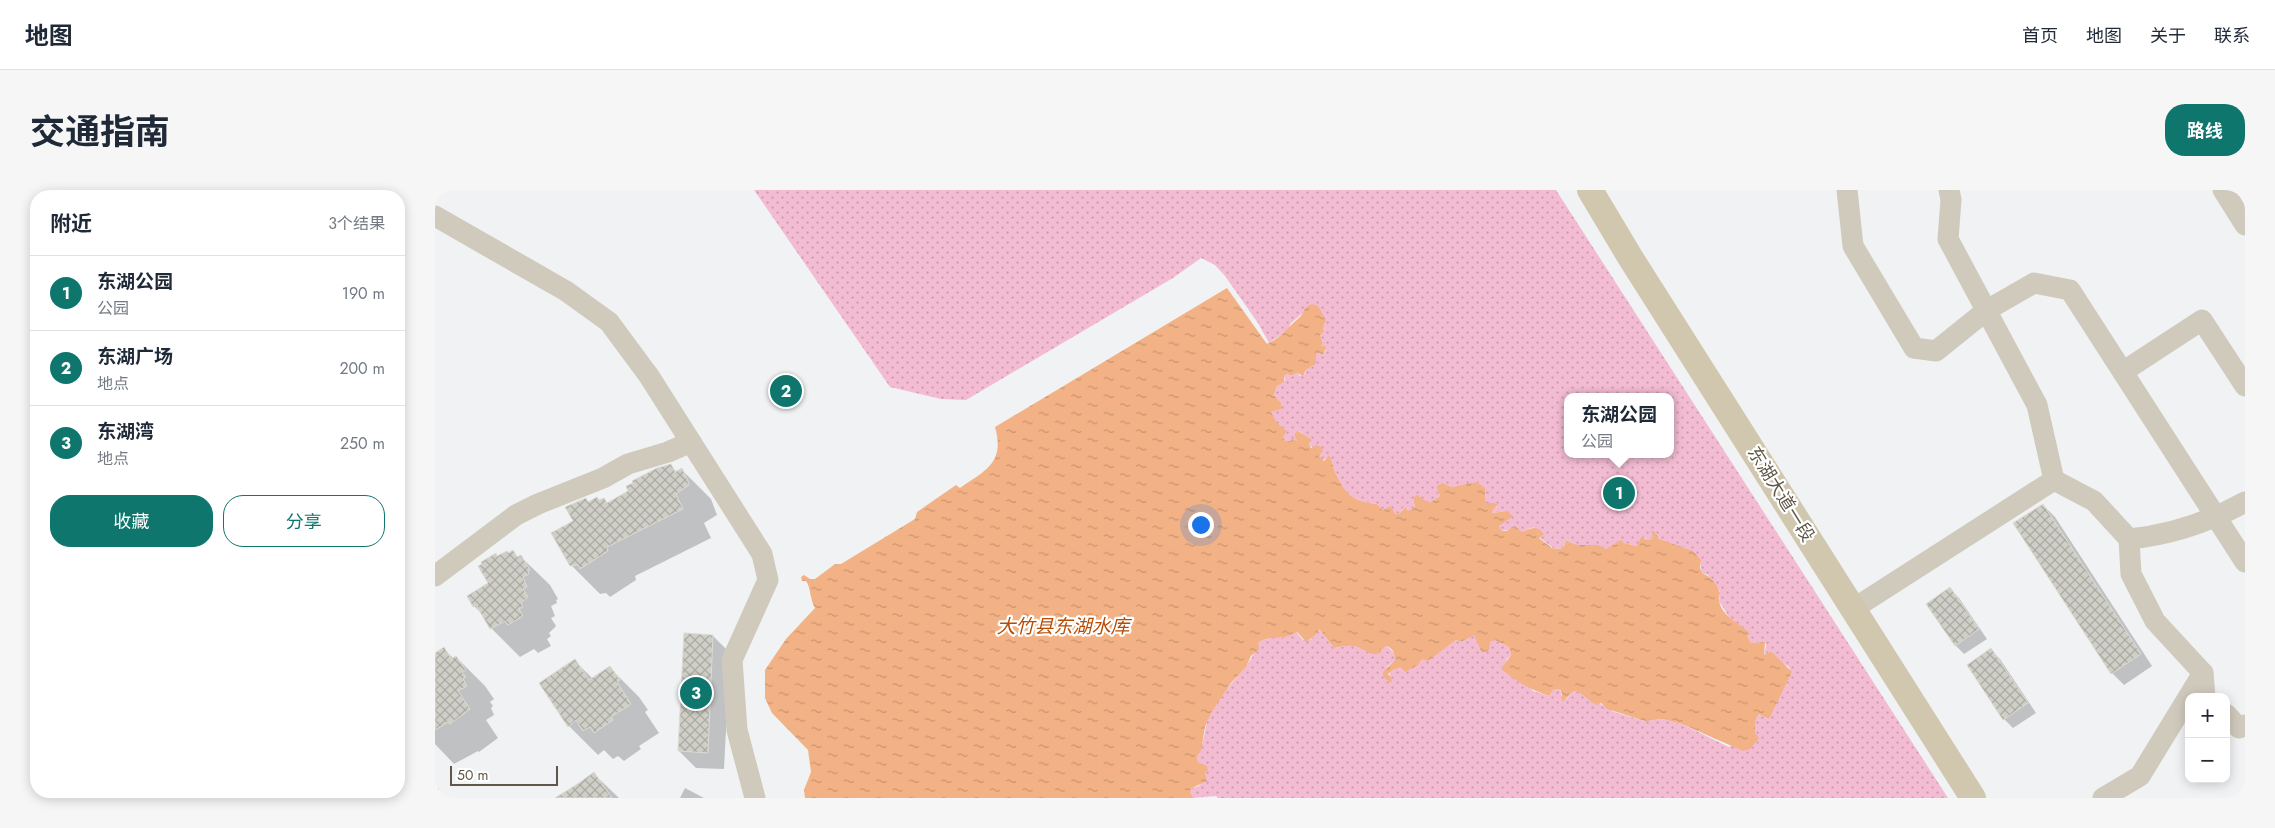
<!DOCTYPE html>
<html lang="zh">
<meta charset="utf-8">
<style>
body{margin:0;font-family:Jost,"Noto Sans SC",sans-serif;background:#f6f6f7;color:#1f2937}
.controls{position:absolute;right:15px;bottom:15px;display:grid;overflow:hidden;border-radius:10px;box-shadow:0 2px 12px #0003}
.controls button{width:45px;height:45px;display:grid;place-items:center;padding:0;border:0;border-bottom:1px solid #e0e1e3;background:#fff;color:#1f2937;font:25px sans-serif}
.scale{position:absolute;left:15px;bottom:12px;width:108px;box-sizing:border-box;padding-left:5px;border:2px solid #5f5747;border-top:0;font-size:14px;line-height:18px;white-space:nowrap;color:#5f5747;-webkit-text-stroke:4px #fff;paint-order:stroke}
.you{position:absolute;left:765px;top:334px;width:18px;height:18px;margin:-12px;border:4px solid #fff;border-radius:50%;background:#1a73e8;box-shadow:0 0 0 8px #1a73e833}
.badge{display:grid;place-items:center;width:32px;height:32px;border-radius:50%;background:#0f766e;color:#fff;font-size:16px;font-weight:700}
.pin{position:absolute;translate:-50% -50%;border:2px solid #fff;box-shadow:0 1px 5px #0006}
.popup{position:absolute;left:1129px;top:203px;width:110px;height:65px;box-sizing:border-box;display:grid;place-content:center;border-radius:10px;background:#fff;filter:drop-shadow(0 1px 4px #0005);font-size:16px;white-space:nowrap;color:#747a83}
.popup b{font-size:19px;color:#1f2937}
.popup::after{content:'';position:absolute;left:50%;top:100%;margin-left:-10px;border:10px solid transparent;border-top-color:#fff}
.list{margin:0;padding:0;list-style:none}
h2{display:flex;justify-content:space-between;align-items:center;height:65px;margin:0;padding:0 20px;font-size:21px}
h2 small{font-size:16px;font-weight:400;color:#747a83}
.list li{display:grid;grid-template-columns:32px 1fr auto;gap:15px;align-items:center;box-sizing:border-box;height:75px;padding:0 20px;border-top:1px solid #e0e1e3}
.list b{display:block;font-size:19px;white-space:nowrap}
.list p{margin:0;font-size:16px;white-space:nowrap;color:#747a83}
.list em{font-size:16px;font-style:normal;color:#747a83}
.actions{display:flex;gap:10px;padding:15px 20px}
.actions a{flex:1;padding:11px 0;border:1px solid #0f766e;border-radius:20px;text-align:center;font-size:18px;color:#0f766e}
.actions .main{background:#0f766e;color:#fff}
.map{position:relative;flex:none;width:1810px;height:608px;overflow:hidden;border-radius:20px}
header{display:flex;align-items:center;gap:30px;box-sizing:border-box;height:70px;padding:0 25px;background:#fff;border-bottom:1px solid #e0e1e3}
header strong{font-size:24px}
nav{display:flex;gap:28px;margin-inline-start:auto;font-size:18px}
.intro{display:flex;align-items:center;justify-content:space-between;box-sizing:border-box;height:120px;padding:0 30px}
h1{margin:0;font-size:35px}
.button{padding:12px 22px;border-radius:20px;background:#0f766e;color:#fff;font-size:18px;font-weight:700}
main{display:flex;gap:30px;padding:0 30px}
aside{flex:1;background:#fff;border-radius:20px;box-shadow:0 2px 12px #0003}
.map>svg:first-child{display:block}
</style>
<header>
<strong>地图</strong>
<nav><a>首页</a><a>地图</a><a>关于</a><a>联系</a></nav>
</header>
<div class="intro"><h1>交通指南</h1><a class="button">路线</a></div>
<main>
<aside>
<h2>附近<small>3个结果</small></h2>
<ul class="list">
<li><span class="badge">1</span><div><b>东湖公园</b><p>公园</p></div><em>190 m</em></li>
<li><span class="badge">2</span><div><b>东湖广场</b><p>地点</p></div><em>200 m</em></li>
<li><span class="badge">3</span><div><b>东湖湾</b><p>地点</p></div><em>250 m</em></li>
</ul>
<div class="actions"><a class="main">收藏</a><a>分享</a></div>
</aside>
<div class="map">
<svg width="1810" height="608" viewBox="0 0 1810 608">
<defs>
<pattern id="grass-dots" width="8" height="8" patternUnits="userSpaceOnUse" patternTransform="scale(1.25)"><rect width="8" height="8" fill="#f3bcd3"/><path d="M2 2h.1M6 6h.1" fill="none" stroke="#c89cad" stroke-width="1.8" stroke-linecap="round"/></pattern>
<pattern id="water-ripples" width="26" height="14" patternUnits="userSpaceOnUse" patternTransform="scale(1.25)"><rect width="26" height="14" fill="#f3b286"/><path d="M2 4q2-2 4 0t4 0M15 11q2-2 4 0t4 0" fill="none" stroke="#c8946f"/></pattern>
<pattern id="building-cross-hatch" width="8" height="8" patternUnits="userSpaceOnUse" patternTransform="scale(1.25)"><rect width="8" height="8" fill="#d0cfc7"/><path d="M0 0l8 8M0 8l8-8" fill="none" stroke="#acaba3"/></pattern>
</defs>
<rect width="100%" height="100%" fill="#f0f2f3"/>
<path fill="url(#grass-dots)" fill-rule="evenodd" d="M319 0H1121L1513 608H783L781 606 758 608 755 601 757 598 764 596 771 588 768 574 763 572 762 566C771 553 768 536 776 522 782 513 789 502 796 494 807 481 819 469 823 453 837 443 844 453 861 442L868 450H875L882 444 883 438 899 458 917 455 946 459 952 456 960 464V470L951 478 954 488 955 482 963 477 984 473 987 469 995 468 1021 450 1026 452 1039 444 1048 463 1055 451 1060 450 1074 457 1076 465 1071 470 1098 501 1114 506 1118 500 1125 499 1127 507 1131 509 1139 501H1143L1179 522 1210 531 1227 529 1247 534 1294 557 1320 543 1321 529 1324 524 1334 529 1336 521 1356 484 1354 477 1345 472 1336 461 1329 465 1331 456 1330 452 1316 453 1312 446 1314 443 1297 432 1284 411 1285 401 1272 384H1268C1264 377 1268 373 1263 367 1253 354 1236 358 1224 349 1221 347 1219 344 1216 341L1218 349 1214 351 1210 348 1202 356 1189 353 1171 359 1141 355 1131 350 1129 356 1126 359 1118 358 1104 347 1108 344 1098 337 1087 342 1076 339 1067 341 1064 336 1068 332 1071 321 1057 323 1056 321 1063 316 1051 313V304L1043 293 1017 297 1009 294 1001 297 1005 306 994 313 978 308 980 317 973 321 969 317 965 323 960 324 956 317 948 320 942 314C920 312 911 305 901 284 898 278 898 272 894 266L887 271 884 267 887 263 874 255 876 251 864 241 859 244 863 250 862 251 850 252 848 247 851 242 839 231 836 222 845 219 844 211 839 205 842 196 850 190 849 186 852 184 856 186 862 183 865 186 870 184 871 180 881 174V164L884 163 888 165 891 160 886 156 888 152 885 145 889 142 888 136 868 123 856 133 853 140 834 153 823 133 790 86 780 75 766 68 738 88 531 210 506 209 455 197ZM1133 207H1235V264H1133Z"/>
<path fill="url(#water-ripples)" d="M792 98 832 154C846 148 854 136 865 127 869 123 869 117 875 115 877 114 880 115 883 116L891 130 888 136 889 142 885 145 888 153 886 156H890L891 158 888 165 884 163 881 164V174L871 180 868 186 862 183 856 186 852 184 849 186V192L842 196 839 205 846 213V219L836 222C842 233 840 232 852 241L848 247 850 251H856L857 248 862 251 859 244 863 241 877 250 874 254 876 258 881 255 886 257 888 261 884 267 889 271 894 265C898 272 898 278 901 284 911 305 920 312 942 314L948 320 956 316 960 324 965 323 970 317 973 321 980 317 978 308 982 305 994 313 1005 306 1001 297 1007 293 1017 297 1042 292 1050 298 1051 313H1059L1063 315 1057 321V323L1071 321 1078 326 1064 336 1067 341H1071L1080 336 1087 342C1097 338 1101 335 1109 344L1104 348 1117 358 1126 359 1129 356 1131 350 1141 355H1163L1171 359 1186 350 1189 353 1202 356 1206 347 1213 350 1218 349 1216 341H1219L1224 349 1258 361 1266 370 1265 378 1268 384C1274 384 1284 397 1285 403 1285 405 1283 408 1284 410 1286 427 1307 434 1315 444L1312 446 1316 453 1330 452 1329 465 1336 461 1357 482 1334 529 1324 524 1321 529 1320 543 1324 548 1315 559 1308 561 1247 534 1227 529 1210 531 1172 519 1166 513 1162 515C1154 512 1148 502 1139 501L1127 512V504L1125 499 1118 500 1114 506C1092 498 1084 493 1066 479L1076 465 1074 457 1060 450 1055 452 1054 460 1047 463 1039 445 1026 452 1021 450 993 471 987 469 983 475 970 482 966 477 958 480 953 484 957 489 956 493 948 487V482L960 470C960 463 958 459 952 456L946 459V463C934 467 930 458 919 456 914 455 905 457 899 458L884 439 881 445 871 452 862 442C844 453 837 443 823 453L824 459 816 466 811 477 796 493 776 523 770 537 766 561 762 566 763 572 772 576 773 581 770 582 772 591 757 598 755 601 758 608H370L369 600 376 582 373 560 337 523 330 508V480L351 449 380 418C375 410 376 398 371 391H367L366 387 369 385 375 389H380L400 374H406L480 329 482 322 521 295 525 298C551 280 570 273 560 237Z"/>
<g fill="#0003">
<path d="M236 276 242 282 247 280 276 309 282 325 269 333 276 348 200 386 201 390 175 407 171 403 165 404 136 375 140 331 154 313 169 309 173 314Z"/>
<path d="M1608 315 1620 327 1717 476 1689 495 1677 483Z"/>
<path d="M78 362 84 368 86 367 115 395 123 409 121 410 122 413 116 416 120 426 116 428 121 436 114 443 116 446 112 449 116 456 103 463 99 459 85 467 56 438 48 425 39 416 55 394 63 368Z"/>
<path d="M1515 399 1524 408 1552 449 1529 464 1520 455Z"/>
<path d="M278 446 295 463 289 579 261 578 244 561Z"/>
<path d="M9 459 19 469 21 467 50 496 59 509 55 512 58 516 56 518 59 525 51 530 63 548 44 562 43 561 19 574 0 554V465Z"/>
<path d="M1556 460 1565 469 1601 523 1578 538 1569 529Z"/>
<path d="M140 471 158 489 175 478 204 507 213 520 210 522 224 543 204 556 206 559 189 571 183 566 178 569 169 560 163 565 134 536Z"/>
<path d="M159 584 184 608H128Z"/>
<path d="M0 596 4 599 3 608H0Z"/>
<path d="M250 598 269 608H245Z"/>
</g>
<g fill="url(#building-cross-hatch)" stroke="#dcdbd4">
<path d="M236 274 240 282 247 278 253 291 254 295 241 304 248 319 172 357 173 361 145 379 143 375 135 376 116 343 138 331 130 317 151 308 153 312 162 307 164 310 169 308 172 313 193 301 191 296 198 293 197 291 222 278Z"/>
<path d="M1608 314 1706 464 1676 484 1578 333Z"/>
<path d="M78 360 82 367 86 365 95 380 93 381 94 384 88 387 92 397 88 399 93 407 86 413 88 417 84 419 88 426 73 435 70 431 55 439 41 415 38 417 32 406 53 393 43 376 47 374 46 372 61 363 62 366 72 361 73 363Z"/>
<path d="M1515 397 1544 439 1520 456 1491 414Z"/>
<path d="M249 443 278 445 273 563 243 561Z"/>
<path d="M9 457 16 469 21 466 31 480 27 482 31 487 28 489 32 496 23 501 35 519 15 534 13 532 0 540V463Z"/>
<path d="M1556 458 1593 513 1568 530 1532 475Z"/>
<path d="M140 469 154 490 175 476 185 490 182 492 196 514 176 527 178 530 159 543 155 537 148 541 141 530 133 537 104 493Z"/>
<path d="M159 582 177 608H120L144 593Z"/>
</g>
<g fill="none" stroke-linecap="round" stroke-linejoin="round">
<g stroke="#d0cabd" stroke-width="21">
<path d="M1412 0 1418 56 1479 158 1501 161 1552 120 1599 93 1635 100 1810 372"/>
<path d="M1788 0 1810 35"/>
<path d="M0 26 131 101 174 132 214 186 327 364 333 390 297 470 302 540 320 608"/>
<path d="M1689 181 1767 130 1810 196"/>
<path d="M1619 290 1659 311 1694 349"/>
<path d="M0 386 81 325 103 314 168 288 193 274 233 262 256 252"/>
<path d="M1418 419 1619 290 1602 215 1513 49 1516 10 1514 0"/>
<path d="M1768 483 1720 431 1696 384 1694 349C1735 345 1774 332 1810 312"/>
<path d="M1791 524 1804 538 1810 535"/>
<path d="M1668 608 1705 586 1768 483 1770 507"/>
</g>
<path stroke="#d1c6ae" stroke-width="26" d="M1155 0 1195 67 1538 608"/>
</g>
<g text-anchor="middle" stroke-width="4.5" stroke-linejoin="round" paint-order="stroke">
<g font-size="18" fill="#5f5747" stroke="#fff">
<text transform="translate(1346 304) rotate(58)" y="6">东湖大道一段</text>
</g>
<g font-size="19" font-style="italic" fill="#b74b02" stroke="#fff">
<text x="628" y="443">大竹县东湖水库</text>
</g>
</g>
</svg>
<div class="controls">
<button>+</button>
<button>−</button>
</div>
<div class="scale">50 m</div>
<div class="you"></div>
<div class="pin badge" style="left:1184px;top:303px">1</div>
<div class="popup"><b>东湖公园</b>公园</div>
<div class="pin badge" style="left:351px;top:201px">2</div>
<div class="pin badge" style="left:261px;top:503px">3</div>
</div>
</main>
